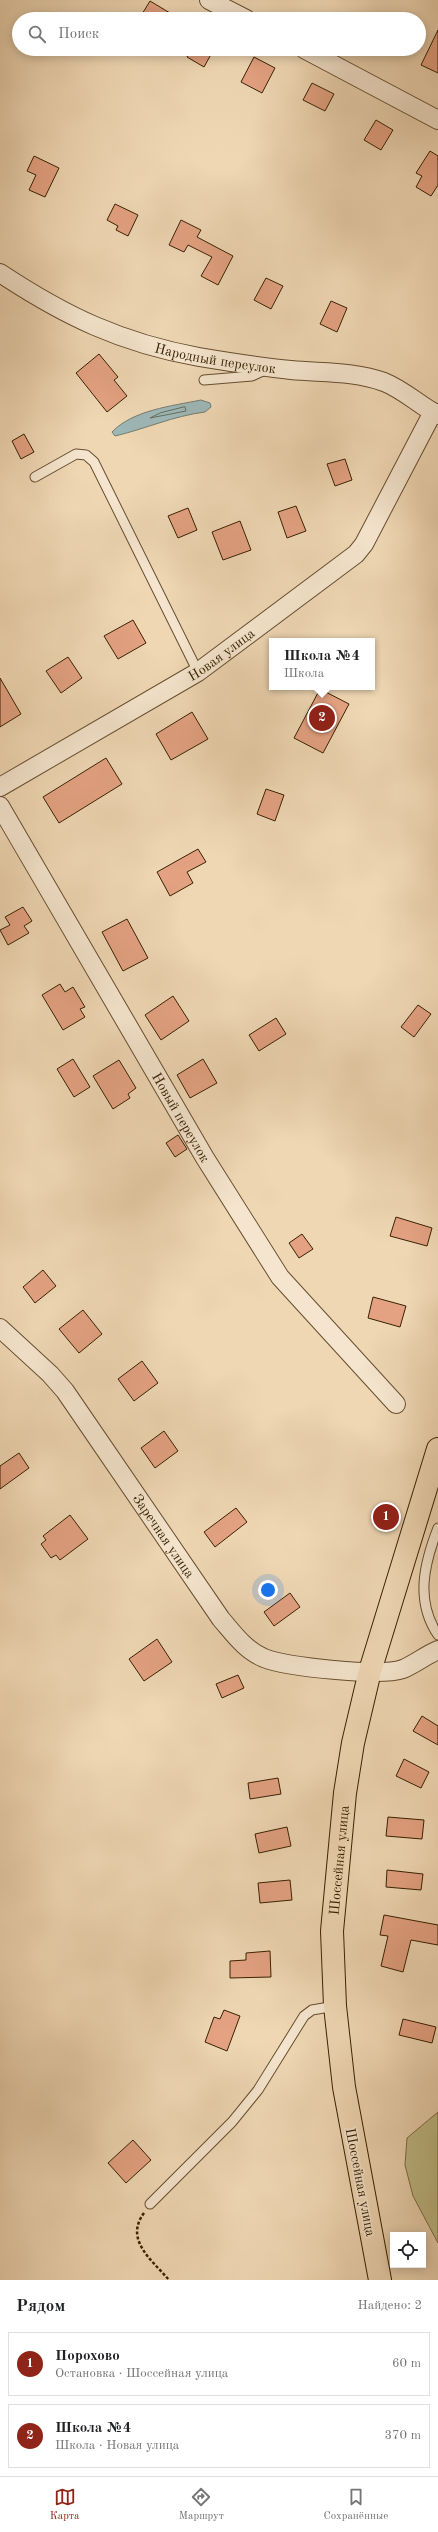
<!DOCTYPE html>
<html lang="ru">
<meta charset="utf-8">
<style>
body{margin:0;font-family:"Old Standard TT",serif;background:#f2f2f2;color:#202124}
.controls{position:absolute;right:12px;bottom:12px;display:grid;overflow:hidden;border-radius:0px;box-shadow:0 2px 10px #0003}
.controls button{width:36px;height:36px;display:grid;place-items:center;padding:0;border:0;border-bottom:1px solid #e0e0e0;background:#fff;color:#202124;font:20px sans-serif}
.you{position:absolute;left:268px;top:1590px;width:14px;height:14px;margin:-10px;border:3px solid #fff;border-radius:50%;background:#1a73e8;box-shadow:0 0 0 6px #1a73e833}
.badge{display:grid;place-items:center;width:26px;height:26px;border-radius:50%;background:#8f2418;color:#fff;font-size:13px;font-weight:700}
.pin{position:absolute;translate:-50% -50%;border:2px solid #fff;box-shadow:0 1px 4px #0006}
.popup{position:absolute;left:269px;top:638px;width:106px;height:52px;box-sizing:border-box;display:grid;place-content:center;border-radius:0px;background:#fff;filter:drop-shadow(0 1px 3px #0005);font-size:13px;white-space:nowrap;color:#757577}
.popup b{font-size:15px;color:#202124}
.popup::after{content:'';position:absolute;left:50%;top:100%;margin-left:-8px;border:8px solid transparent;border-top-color:#fff}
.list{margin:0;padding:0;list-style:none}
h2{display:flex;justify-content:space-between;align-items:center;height:52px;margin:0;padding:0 16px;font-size:17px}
h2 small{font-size:13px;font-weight:400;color:#757577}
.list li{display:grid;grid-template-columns:26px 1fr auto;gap:12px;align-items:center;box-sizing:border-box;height:64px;margin:0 8px 8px;padding:0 8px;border:1px solid #e0e0e0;border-radius:0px}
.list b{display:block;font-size:15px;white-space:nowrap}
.list p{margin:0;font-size:13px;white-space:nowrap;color:#757577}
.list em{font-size:13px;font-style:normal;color:#757577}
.icon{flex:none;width:22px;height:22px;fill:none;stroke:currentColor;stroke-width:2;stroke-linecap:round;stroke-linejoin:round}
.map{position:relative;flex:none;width:438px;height:2280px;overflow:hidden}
.search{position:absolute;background:#fff;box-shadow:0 2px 10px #0003;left:12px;right:12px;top:12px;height:44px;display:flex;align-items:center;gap:10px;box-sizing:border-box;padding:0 14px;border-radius:22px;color:#757577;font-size:15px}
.sheet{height:196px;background:#fff}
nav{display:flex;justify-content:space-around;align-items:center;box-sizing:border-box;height:56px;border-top:1px solid #e0e0e0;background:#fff;font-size:11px;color:#757577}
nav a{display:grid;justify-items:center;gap:2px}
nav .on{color:#8f2418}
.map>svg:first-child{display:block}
</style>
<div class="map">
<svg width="438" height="2280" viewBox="0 0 438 2280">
<rect width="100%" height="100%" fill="#efd7b4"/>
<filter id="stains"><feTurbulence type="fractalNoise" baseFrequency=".005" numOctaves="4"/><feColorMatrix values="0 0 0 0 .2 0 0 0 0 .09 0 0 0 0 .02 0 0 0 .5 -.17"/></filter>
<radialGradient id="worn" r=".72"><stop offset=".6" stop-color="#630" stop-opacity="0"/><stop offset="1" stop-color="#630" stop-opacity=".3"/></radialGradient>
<path fill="#c0bc88" stroke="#7c6e45" d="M438 2112V2243L413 2196 405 2165 407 2138Z"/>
<path fill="#9db7b7" stroke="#757b6f" d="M201 400 210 403 211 407 205 412C173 416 145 429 115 436L112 432C133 410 172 406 201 400Z"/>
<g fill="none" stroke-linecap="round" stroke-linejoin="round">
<path stroke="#6a6c5c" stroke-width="1" d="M185 407 186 411 150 418 160 413Z"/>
</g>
<g fill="#e4a282" stroke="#382102">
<path d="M150 1 180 19H139Z"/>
<path d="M438 30V73L421 65Z"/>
<path d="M191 49H214L204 67 187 57Z"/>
<path d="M254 57 275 68 262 93 241 82Z"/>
<path d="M312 83 334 94 325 111 303 100Z"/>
<path d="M376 120 393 130 381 150 364 140Z"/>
<path d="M430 151 438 156V185L431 196 416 187 422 176 416 173Z"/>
<path d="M34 156 59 168 45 197 29 190 36 175 27 171Z"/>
<path d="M115 204 138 215 128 236 116 230 118 226 107 220Z"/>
<path d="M181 220 201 230 197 237 233 256 218 285 201 276 212 257 188 245 184 252 169 245Z"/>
<path d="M266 278 283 286 271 309 254 300Z"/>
<path d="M331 301 347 308 337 332 320 324Z"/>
<path d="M99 354 118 377 114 380 127 396 107 412 76 373Z"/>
<path d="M24 434 34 452 21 459 12 441Z"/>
<path d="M345 459 352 480 335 486 327 464Z"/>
<path d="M296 506 306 531 287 538 278 512Z"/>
<path d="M188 508 197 530 178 538 168 516Z"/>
<path d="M240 521 251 550 223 560 212 532Z"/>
<path d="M133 620 146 643 118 659 104 636Z"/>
<path d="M68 657 82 678 61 693 46 671Z"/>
<path d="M0 678 21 714 0 727Z"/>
<path d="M320 689 349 704 323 753 294 738Z"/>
<path d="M192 712 208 739 171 760 156 734Z"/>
<path d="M106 758 122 784 59 823 43 797Z"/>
<path d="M266 789 284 795 275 821 257 814Z"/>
<path d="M198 849 206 862 187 872 193 883 170 896 157 872Z"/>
<path d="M23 907 32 921 24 926 29 933 8 945 0 930 10 925 5 917Z"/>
<path d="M127 919 148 958 123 971 102 932Z"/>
<path d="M60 984 65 992 73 987 85 1007 80 1009 85 1017 63 1030 42 995Z"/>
<path d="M173 996 189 1021 161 1040 145 1015Z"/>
<path d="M418 1005 431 1014 414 1037 401 1027Z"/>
<path d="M276 1018 286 1034 259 1051 249 1035Z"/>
<path d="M73 1059 90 1087 74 1097 57 1069Z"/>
<path d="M203 1059 217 1083 190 1098 177 1075Z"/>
<path d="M119 1060 136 1088 128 1094 130 1098 113 1109 93 1076Z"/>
<path d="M178 1135 187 1149 175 1157 166 1143Z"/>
<path d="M396 1217 432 1228 427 1246 390 1236Z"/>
<path d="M302 1234 313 1249 299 1258 289 1243Z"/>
<path d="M43 1270 56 1286 35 1303 23 1287Z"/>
<path d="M373 1297 406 1306 400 1327 368 1318Z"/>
<path d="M83 1310 102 1334 79 1353 59 1329Z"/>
<path d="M142 1361 158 1383 134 1401 118 1379Z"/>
<path d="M164 1431 178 1451 155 1468 141 1448Z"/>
<path d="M19 1453 29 1468 0 1489V1466Z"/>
<path d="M236 1508 247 1522 215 1547 204 1532Z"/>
<path d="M70 1515 88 1539 60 1560 56 1555 51 1558 41 1544 46 1540 43 1536Z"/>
<path d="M290 1593 300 1607 274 1626 264 1612Z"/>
<path d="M157 1639 172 1662 144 1681 129 1659Z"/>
<path d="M238 1675 244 1688 222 1698 216 1684Z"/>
<path d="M422 1716 438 1726V1745L413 1731Z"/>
<path d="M404 1759 429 1772 421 1788 396 1776Z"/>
<path d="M278 1778 281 1794 250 1799 248 1783Z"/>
<path d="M388 1817 424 1820 422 1839 386 1836Z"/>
<path d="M287 1827 291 1846 259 1853 255 1834Z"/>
<path d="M387 1870 423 1874 421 1890 386 1887Z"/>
<path d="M290 1880 292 1900 260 1903 258 1883Z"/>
<path d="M384 1915 438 1925V1945L411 1940 403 1972 381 1966 388 1936 380 1935Z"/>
<path d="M270 1951 271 1977 230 1978V1961L246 1960V1953Z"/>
<path d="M224 2010 240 2016 227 2051 205 2042 214 2017 220 2019Z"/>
<path d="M403 2019 436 2027 432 2043 399 2035Z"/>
<path d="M133 2140 151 2160 126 2183 108 2163Z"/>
</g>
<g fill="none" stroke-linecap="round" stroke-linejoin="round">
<defs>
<g id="service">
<path d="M204 380 252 376 265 370"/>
<path d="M35 477 76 454 86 455 94 462 198 672"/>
<path d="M438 1528C424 1564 415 1601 438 1635"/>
<path d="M150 2204 232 2122 258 2090 304 2016 312 2010 335 2006"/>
</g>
<g id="minor">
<path d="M209 0 246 19"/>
<path d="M304 49 438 120"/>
<path id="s1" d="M0 273C65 316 121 343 199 357 229 362 260 367 291 370 322 373 354 371 384 382 404 390 419 405 438 415"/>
<path id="s2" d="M0 787 198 672 356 554 364 544 433 412"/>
<path id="s3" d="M0 806 205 1158 280 1277 396 1404"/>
<path id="s4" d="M0 1328 50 1374 65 1391 221 1619C234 1634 245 1650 264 1658 287 1667 380 1677 403 1669 415 1664 426 1655 438 1650"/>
</g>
<g id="primary">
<path id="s5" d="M380 2280 344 2087 335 2006 332 1931 345 1793 353 1743 370 1671 438 1449"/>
</g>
</defs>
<use href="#service" stroke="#664e2e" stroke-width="11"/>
<use href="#minor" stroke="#664e2e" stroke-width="20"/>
<use href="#primary" stroke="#382102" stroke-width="24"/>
<path stroke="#382102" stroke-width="2.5" stroke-dasharray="3 2" stroke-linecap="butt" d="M144 2213C124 2240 152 2260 169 2280"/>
<use href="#service" stroke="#f5e5ce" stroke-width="9"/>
<use href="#minor" stroke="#f5e5ce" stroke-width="18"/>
<use href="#primary" stroke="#efd7b4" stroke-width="22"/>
</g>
<g text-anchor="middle" stroke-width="3.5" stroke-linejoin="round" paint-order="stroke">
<g font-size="14" fill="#382102" stroke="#f5e5ce">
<text dy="5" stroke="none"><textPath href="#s1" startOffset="234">Народный переулок</textPath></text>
<text dy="5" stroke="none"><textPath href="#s2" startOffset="258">Новая улица</textPath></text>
<text dy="5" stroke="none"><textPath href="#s3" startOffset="360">Новый переулок</textPath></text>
<text dy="5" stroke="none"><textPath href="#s4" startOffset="266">Заречная улица</textPath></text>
<text dy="5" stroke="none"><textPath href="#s5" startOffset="424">Шоссейная улица</textPath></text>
<text transform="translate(361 2182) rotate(79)" y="5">Шоссейная улица</text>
</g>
</g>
<rect width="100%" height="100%" filter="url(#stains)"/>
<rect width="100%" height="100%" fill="url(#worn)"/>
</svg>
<div class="controls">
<button><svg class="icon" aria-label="locate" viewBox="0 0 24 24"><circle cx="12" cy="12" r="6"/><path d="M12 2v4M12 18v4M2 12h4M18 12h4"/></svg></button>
</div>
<div class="you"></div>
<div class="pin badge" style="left:386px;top:1517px">1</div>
<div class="pin badge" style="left:322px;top:718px">2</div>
<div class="popup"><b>Школа №4</b>Школа</div>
<div class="search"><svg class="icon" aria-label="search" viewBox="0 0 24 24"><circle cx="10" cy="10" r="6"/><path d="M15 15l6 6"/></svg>Поиск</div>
</div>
<section class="sheet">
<h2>Рядом<small>Найдено: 2</small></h2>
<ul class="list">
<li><span class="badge">1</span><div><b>Порохово</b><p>Остановка · Шоссейная улица</p></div><em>60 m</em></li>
<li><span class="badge">2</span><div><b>Школа №4</b><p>Школа · Новая улица</p></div><em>370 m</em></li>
</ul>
</section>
<nav>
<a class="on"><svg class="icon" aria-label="map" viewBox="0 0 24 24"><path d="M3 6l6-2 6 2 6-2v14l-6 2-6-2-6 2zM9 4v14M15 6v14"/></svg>Карта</a>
<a><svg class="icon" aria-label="directions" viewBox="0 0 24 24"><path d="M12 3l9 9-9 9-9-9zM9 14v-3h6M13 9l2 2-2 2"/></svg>Маршрут</a>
<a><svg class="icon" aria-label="saved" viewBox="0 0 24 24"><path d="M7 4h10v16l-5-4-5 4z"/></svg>Сохранённые</a>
</nav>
